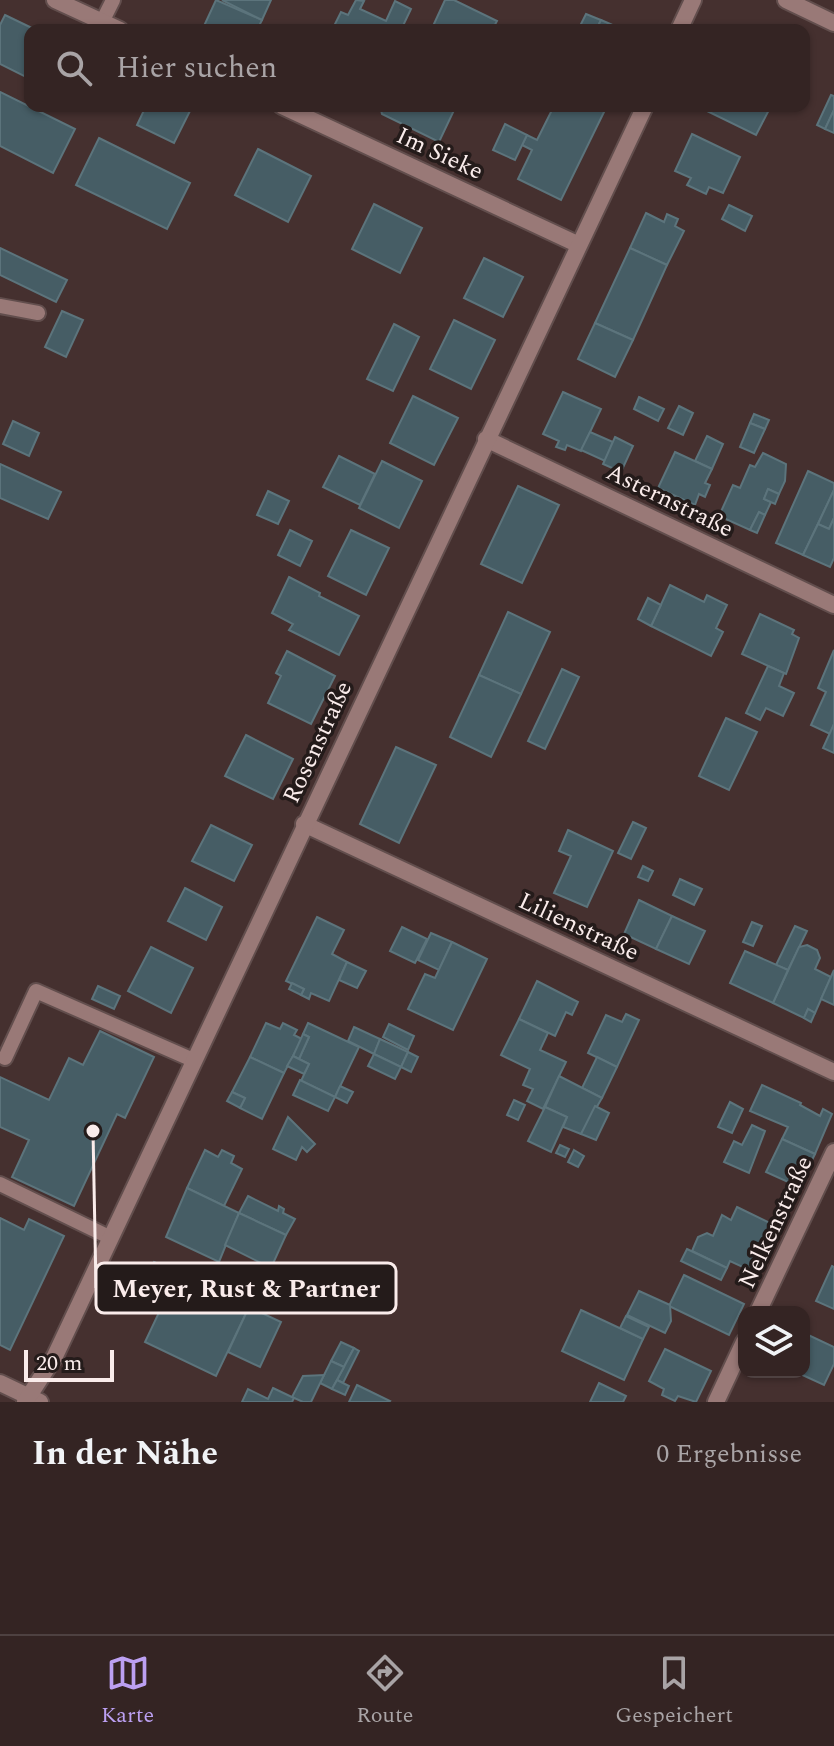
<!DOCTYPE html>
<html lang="de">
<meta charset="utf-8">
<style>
body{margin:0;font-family:Spectral,serif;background:#3c2c2b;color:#f1f3f6}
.controls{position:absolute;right:24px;bottom:24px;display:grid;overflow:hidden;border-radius:16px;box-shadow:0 2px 6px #0004}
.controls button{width:72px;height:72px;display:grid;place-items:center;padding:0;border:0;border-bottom:2px solid #4e4141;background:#342423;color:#f1f3f6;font:40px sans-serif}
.scale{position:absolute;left:24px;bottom:20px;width:90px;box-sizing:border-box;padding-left:8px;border:4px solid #faeceb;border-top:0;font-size:22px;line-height:28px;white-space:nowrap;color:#faeceb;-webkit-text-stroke:6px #241b1a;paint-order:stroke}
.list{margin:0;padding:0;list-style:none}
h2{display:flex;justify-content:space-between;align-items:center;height:104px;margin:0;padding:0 32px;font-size:34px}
h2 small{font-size:26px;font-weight:400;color:#a9a4a6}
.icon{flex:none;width:44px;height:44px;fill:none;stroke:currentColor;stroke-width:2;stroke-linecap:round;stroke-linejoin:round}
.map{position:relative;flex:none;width:834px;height:1402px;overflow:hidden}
.search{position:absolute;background:#342423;box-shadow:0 2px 6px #0004;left:24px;right:24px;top:24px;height:88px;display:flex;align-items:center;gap:20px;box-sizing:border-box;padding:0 28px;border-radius:16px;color:#a9a4a6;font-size:30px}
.sheet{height:232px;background:#342423}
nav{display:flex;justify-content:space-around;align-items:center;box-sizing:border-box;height:112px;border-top:2px solid #4e4141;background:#342423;font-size:22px;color:#a9a4a6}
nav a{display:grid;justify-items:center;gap:4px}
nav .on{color:#bca0f2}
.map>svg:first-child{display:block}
</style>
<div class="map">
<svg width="834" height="1402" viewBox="0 0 834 1402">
<rect width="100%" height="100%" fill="#45302f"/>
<g fill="#465d65" stroke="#5c747c" stroke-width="2">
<path d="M216 0 262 20 257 30 203 28Z"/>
<path d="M222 0H271L262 20Z"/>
<path d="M356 0 364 1 360 9 386 21 395 1 411 9 401 30H341L334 26 341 12 348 15Z"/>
<path d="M445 0H454L497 21 492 30H438L433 26Z"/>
<path d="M586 14 601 20 596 30H578Z"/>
<path d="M5 15 36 30H30V79L0 64V25Z"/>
<path d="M601 20 624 30H596Z"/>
<path d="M0 92 75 129 53 173 0 146Z"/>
<path d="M831 95 834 96V110L825 129 817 125Z"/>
<path d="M146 106 192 107 174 143 137 125Z"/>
<path d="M380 106H456L439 142 382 114Z"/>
<path d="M554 106H596L605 110 561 200 518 179 532 150 522 145 527 135 537 140Z"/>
<path d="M707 106H771L756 135 705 110Z"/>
<path d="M834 110V133L825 129Z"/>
<path d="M505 124 527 135 515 160 493 150Z"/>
<path d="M692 134 740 157 723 193 709 187 706 194 687 185 691 178 675 171Z"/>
<path d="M99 138 190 183 167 229 76 185Z"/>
<path d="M258 149 311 176 288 222 235 195Z"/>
<path d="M374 204 422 228 400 273 352 249Z"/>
<path d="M729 205 752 216 745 231 722 219Z"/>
<path d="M646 213 664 222 667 214 678 219 675 226 684 231 667 265 630 248Z"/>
<path d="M0 248 67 280 56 302 0 275Z"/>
<path d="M630 248 667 265 633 340 595 323Z"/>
<path d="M484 258 523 277 503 317 464 298Z"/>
<path d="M62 311 83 320 66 357 45 347Z"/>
<path d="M454 320 495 340 471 389 430 369Z"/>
<path d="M595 323 633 340 615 377 578 359Z"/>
<path d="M394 324 419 337 393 391 367 379Z"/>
<path d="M563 392 601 409 581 451 567 445 565 450 556 447 559 441 543 434Z"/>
<path d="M413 396 458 418 434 465 390 443Z"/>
<path d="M639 397 664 409 658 421 634 409Z"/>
<path d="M679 406 693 413 683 435 668 428Z"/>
<path d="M754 414 769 420 765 429 750 423Z"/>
<path d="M13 421 39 433 29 456 3 444Z"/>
<path d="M750 423 765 429 754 453 740 447Z"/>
<path d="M590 432 613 442 605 461 581 450Z"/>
<path d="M707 436 723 444 712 469 695 461Z"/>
<path d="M615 437 633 446 621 472 603 464Z"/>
<path d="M675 452 712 469 705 483 710 485 705 497 699 494 695 505 658 488Z"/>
<path d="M763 453 786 464 785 481 779 494 768 489 764 499 771 502 765 515 759 512 750 530 719 516 733 485 740 488 750 465 755 467Z"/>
<path d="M339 456 375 474 360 505 323 487Z"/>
<path d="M382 461 422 481 399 528 359 508Z"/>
<path d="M0 464 61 492 48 519 0 498Z"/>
<path d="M808 471 834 483V490L803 555 776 543Z"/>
<path d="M518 486 559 505 522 583 481 564Z"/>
<path d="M768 489 779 494 775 504 764 499Z"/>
<path d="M834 490V518L829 529 818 524Z"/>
<path d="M268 491 289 501 278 524 257 515Z"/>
<path d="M759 512 765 515 757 533 750 530Z"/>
<path d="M834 518V558L830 567 803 555 818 524 829 529Z"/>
<path d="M290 530 312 541 300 566 278 555Z"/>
<path d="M351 530 389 548 366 595 328 576Z"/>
<path d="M289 577 320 593 319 596 359 616 339 655 289 630 293 624 272 613Z"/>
<path d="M670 585 704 602 707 595 727 605 716 628 723 632 711 656 651 626Z"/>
<path d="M648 598 661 605 651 626 638 619Z"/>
<path d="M508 612 550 632 521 694 479 675Z"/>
<path d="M760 614 794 630 792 634 799 638 786 674 742 654Z"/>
<path d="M834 650V724L830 734 811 725 826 692 818 688Z"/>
<path d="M287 651 335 676 311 724 268 703 281 676 276 673Z"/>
<path d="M768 666 784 673 779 686 794 693 783 716 766 708 760 720 746 713Z"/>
<path d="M562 669 579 677 545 749 528 741Z"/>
<path d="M479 675 521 694 491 757 450 737Z"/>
<path d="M726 718 757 732 729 790 699 776Z"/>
<path d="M834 724V753L823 748Z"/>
<path d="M246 735 293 759 273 799 225 776Z"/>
<path d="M396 747 436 765 399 843 360 824Z"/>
<path d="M633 822 646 828 631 859 618 853Z"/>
<path d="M211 825 252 845 234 881 192 861Z"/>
<path d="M568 830 613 851 587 907 554 893 571 856 559 851Z"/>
<path d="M643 866 653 871 648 881 638 877Z"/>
<path d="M680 879 702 889 694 905 673 895Z"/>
<path d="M185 888 222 907 206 940 168 921Z"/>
<path d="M639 900 672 916 656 949 624 934Z"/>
<path d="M672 916 705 931 689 964 656 949Z"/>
<path d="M317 917 344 930 332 954 347 962 329 1001 311 993 309 999 301 995 304 989 286 981Z"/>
<path d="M752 922 762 926 753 946 743 942Z"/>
<path d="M795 926 807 931 788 970 776 965Z"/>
<path d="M402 927 427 939 415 963 390 951Z"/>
<path d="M431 933 452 942 439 970 418 960Z"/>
<path d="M452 942 487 959 453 1030 408 1009 425 974 435 978Z"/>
<path d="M807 945 817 950 820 958 815 969 831 977 815 1013 808 1009 804 1018 773 1003 799 947Z"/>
<path d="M151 947 193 968 171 1013 128 991Z"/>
<path d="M745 951 788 970 773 1003 730 983Z"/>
<path d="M347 962 366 971 357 988 339 980Z"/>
<path d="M834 970V1005L821 999Z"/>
<path d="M537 981 578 1002 572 1015 566 1012 555 1036 519 1019Z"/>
<path d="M292 983 304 989 301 995 289 989Z"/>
<path d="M98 986 120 996 114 1009 92 999Z"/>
<path d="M808 1009 815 1013 811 1022 804 1018Z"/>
<path d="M626 1014 639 1020 617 1067 588 1053 606 1015 622 1022Z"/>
<path d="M519 1019 548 1033 540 1050 566 1062 543 1109 527 1101 533 1089 523 1085 530 1069 501 1055Z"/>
<path d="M266 1023 280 1029 283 1023 297 1030 294 1035 302 1039 284 1073 250 1057Z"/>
<path d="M308 1023 359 1047 335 1097 301 1081 309 1064 299 1059 309 1037 303 1034Z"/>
<path d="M389 1024 414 1036 408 1050 383 1037Z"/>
<path d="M354 1027 380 1039 374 1054 348 1041Z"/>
<path d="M100 1031 154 1057 125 1118 117 1114 74 1206 12 1177 29 1140 0 1127V1077L49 1100 69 1058 83 1065Z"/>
<path d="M303 1034 309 1037 299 1059 293 1056Z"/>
<path d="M380 1039 408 1052 401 1067 374 1054Z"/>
<path d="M408 1052 418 1057 411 1072 401 1067Z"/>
<path d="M374 1054 401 1067 395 1079 368 1066Z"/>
<path d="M293 1056 309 1064 304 1074 287 1066Z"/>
<path d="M250 1057 284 1073 262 1119 240 1108 245 1098 232 1092Z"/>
<path d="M597 1057 617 1067 602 1098 582 1088Z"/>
<path d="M559 1076 602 1098 581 1134 563 1127 567 1117 545 1107Z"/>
<path d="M300 1080 335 1097 328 1111 293 1095Z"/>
<path d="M762 1085 801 1103 800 1105 820 1116 823 1109 832 1114 815 1154 782 1139 788 1127 750 1111Z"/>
<path d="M340 1086 353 1092 347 1103 335 1097Z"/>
<path d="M232 1092 245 1098 240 1108 227 1101Z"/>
<path d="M514 1100 525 1105 518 1120 507 1115Z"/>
<path d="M730 1102 743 1109 732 1133 718 1127Z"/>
<path d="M595 1106 609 1113 596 1140 581 1134Z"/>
<path d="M545 1107 567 1117 551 1152 528 1141Z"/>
<path d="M288 1117 315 1144 307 1152 302 1147 296 1160 273 1149Z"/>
<path d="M752 1125 765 1131 749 1173 724 1162 734 1141 742 1145Z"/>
<path d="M782 1139 815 1154 799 1187 766 1172Z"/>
<path d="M560 1145 569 1149 565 1157 556 1153Z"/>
<path d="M205 1150 218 1157 222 1150 234 1156 231 1163 242 1169 224 1206 187 1188Z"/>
<path d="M574 1150 584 1156 578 1167 568 1162Z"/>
<path d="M187 1188 239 1213 219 1262 166 1237Z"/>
<path d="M248 1196 278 1211 279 1206 284 1209 283 1213 295 1219 286 1235 239 1213Z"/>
<path d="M737 1207 780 1228 758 1274 730 1261 727 1268 692 1251 698 1237 707 1233 713 1236 722 1215 731 1220Z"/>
<path d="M239 1213 286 1235 271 1268 225 1245Z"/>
<path d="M0 1218 24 1230 29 1219 64 1236 10 1350 0 1345Z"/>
<path d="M687 1249 727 1268 721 1280 681 1261Z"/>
<path d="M154 1262 249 1307 216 1376 145 1342 164 1302 140 1290Z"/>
<path d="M832 1266 834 1267V1309L816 1301Z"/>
<path d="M684 1275 744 1304 729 1335 669 1306Z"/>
<path d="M639 1291 670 1305 671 1321 665 1333 627 1315Z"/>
<path d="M249 1307 281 1322 260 1367 228 1352Z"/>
<path d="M581 1310 643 1339 624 1380 562 1351Z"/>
<path d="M626 1316 649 1327 643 1339 620 1328Z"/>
<path d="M804 1333 834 1347V1364L824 1385 796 1372H804Z"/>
<path d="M341 1342 354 1348 344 1367 331 1361Z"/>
<path d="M354 1348 359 1351 343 1383 337 1380Z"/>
<path d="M665 1349 711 1371 696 1402 678 1396 675 1401 662 1395 664 1389 649 1381Z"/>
<path d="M331 1361 344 1367 332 1389 320 1383Z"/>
<path d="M324 1375 311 1402H303L292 1397 303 1376Z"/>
<path d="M337 1380 349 1386 345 1395 332 1389Z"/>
<path d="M599 1383 626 1396 623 1402H590Z"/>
<path d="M357 1385 390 1401 389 1402H349Z"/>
<path d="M273 1388 294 1398 292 1402H242L248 1389 268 1399Z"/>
</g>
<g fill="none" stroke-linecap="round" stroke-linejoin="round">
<defs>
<g id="lane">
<path d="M102 22 113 0"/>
<path d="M0 306 38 313"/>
<path d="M5 1058 36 991 193 1060"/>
<path d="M0 1184 109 1237"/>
</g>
<g id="street">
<path d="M55 0 120 30"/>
<path d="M786 0 834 23"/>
<path d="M679 30 693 0"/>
<path d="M282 106 577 244"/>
<path d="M486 439 834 605"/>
<path d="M304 824 834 1072"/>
<path d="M758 1312 834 1152"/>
<path d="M0 1383 40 1402"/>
<path d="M25 1402 55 1356 645 106"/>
<path d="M716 1402 744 1342"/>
</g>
</defs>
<use href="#lane" stroke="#624e4d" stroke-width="18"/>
<use href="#street" stroke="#624e4d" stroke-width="20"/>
<use href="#lane" stroke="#997977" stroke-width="14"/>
<use href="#street" stroke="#997977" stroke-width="16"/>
</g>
<g text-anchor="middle" stroke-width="7" stroke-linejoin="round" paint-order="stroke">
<g font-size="24" fill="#faeceb" stroke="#241b1a">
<text transform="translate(440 153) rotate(25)" y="8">Im Sieke</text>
<text transform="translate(670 500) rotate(26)" y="8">Asternstraße</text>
<text transform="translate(317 742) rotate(-65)" y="8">Rosenstraße</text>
<text transform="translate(579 926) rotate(25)" y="8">Lilienstraße</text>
<text transform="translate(775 1222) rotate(-65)" y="8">Nelkenstraße</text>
</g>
</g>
<path fill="none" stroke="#faeceb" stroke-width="3" d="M93 1131L96 1288"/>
<circle fill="#faeceb" stroke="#241b1a" stroke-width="3" cx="93" cy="1131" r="8"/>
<rect fill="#241b1a" stroke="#faeceb" stroke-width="3" x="96" y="1263" width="300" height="50" rx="8"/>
<g font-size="26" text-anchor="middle" font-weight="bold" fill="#faeceb">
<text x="246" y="1297">Meyer, Rust &amp; Partner</text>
</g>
</svg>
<div class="controls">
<button><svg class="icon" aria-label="layers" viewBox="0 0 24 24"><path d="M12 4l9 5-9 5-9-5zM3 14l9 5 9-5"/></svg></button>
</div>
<div class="scale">20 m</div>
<div class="search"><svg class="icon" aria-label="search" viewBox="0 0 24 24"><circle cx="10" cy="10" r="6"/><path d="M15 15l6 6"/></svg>Hier suchen</div>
</div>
<section class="sheet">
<h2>In der Nähe<small>0 Ergebnisse</small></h2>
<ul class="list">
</ul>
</section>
<nav>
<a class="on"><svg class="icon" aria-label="map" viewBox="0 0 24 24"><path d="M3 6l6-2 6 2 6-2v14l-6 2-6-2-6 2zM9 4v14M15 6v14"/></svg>Karte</a>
<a><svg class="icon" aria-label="directions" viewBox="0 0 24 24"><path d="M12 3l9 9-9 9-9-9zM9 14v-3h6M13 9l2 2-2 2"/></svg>Route</a>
<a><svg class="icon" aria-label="saved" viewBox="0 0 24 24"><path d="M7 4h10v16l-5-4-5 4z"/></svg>Gespeichert</a>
</nav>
